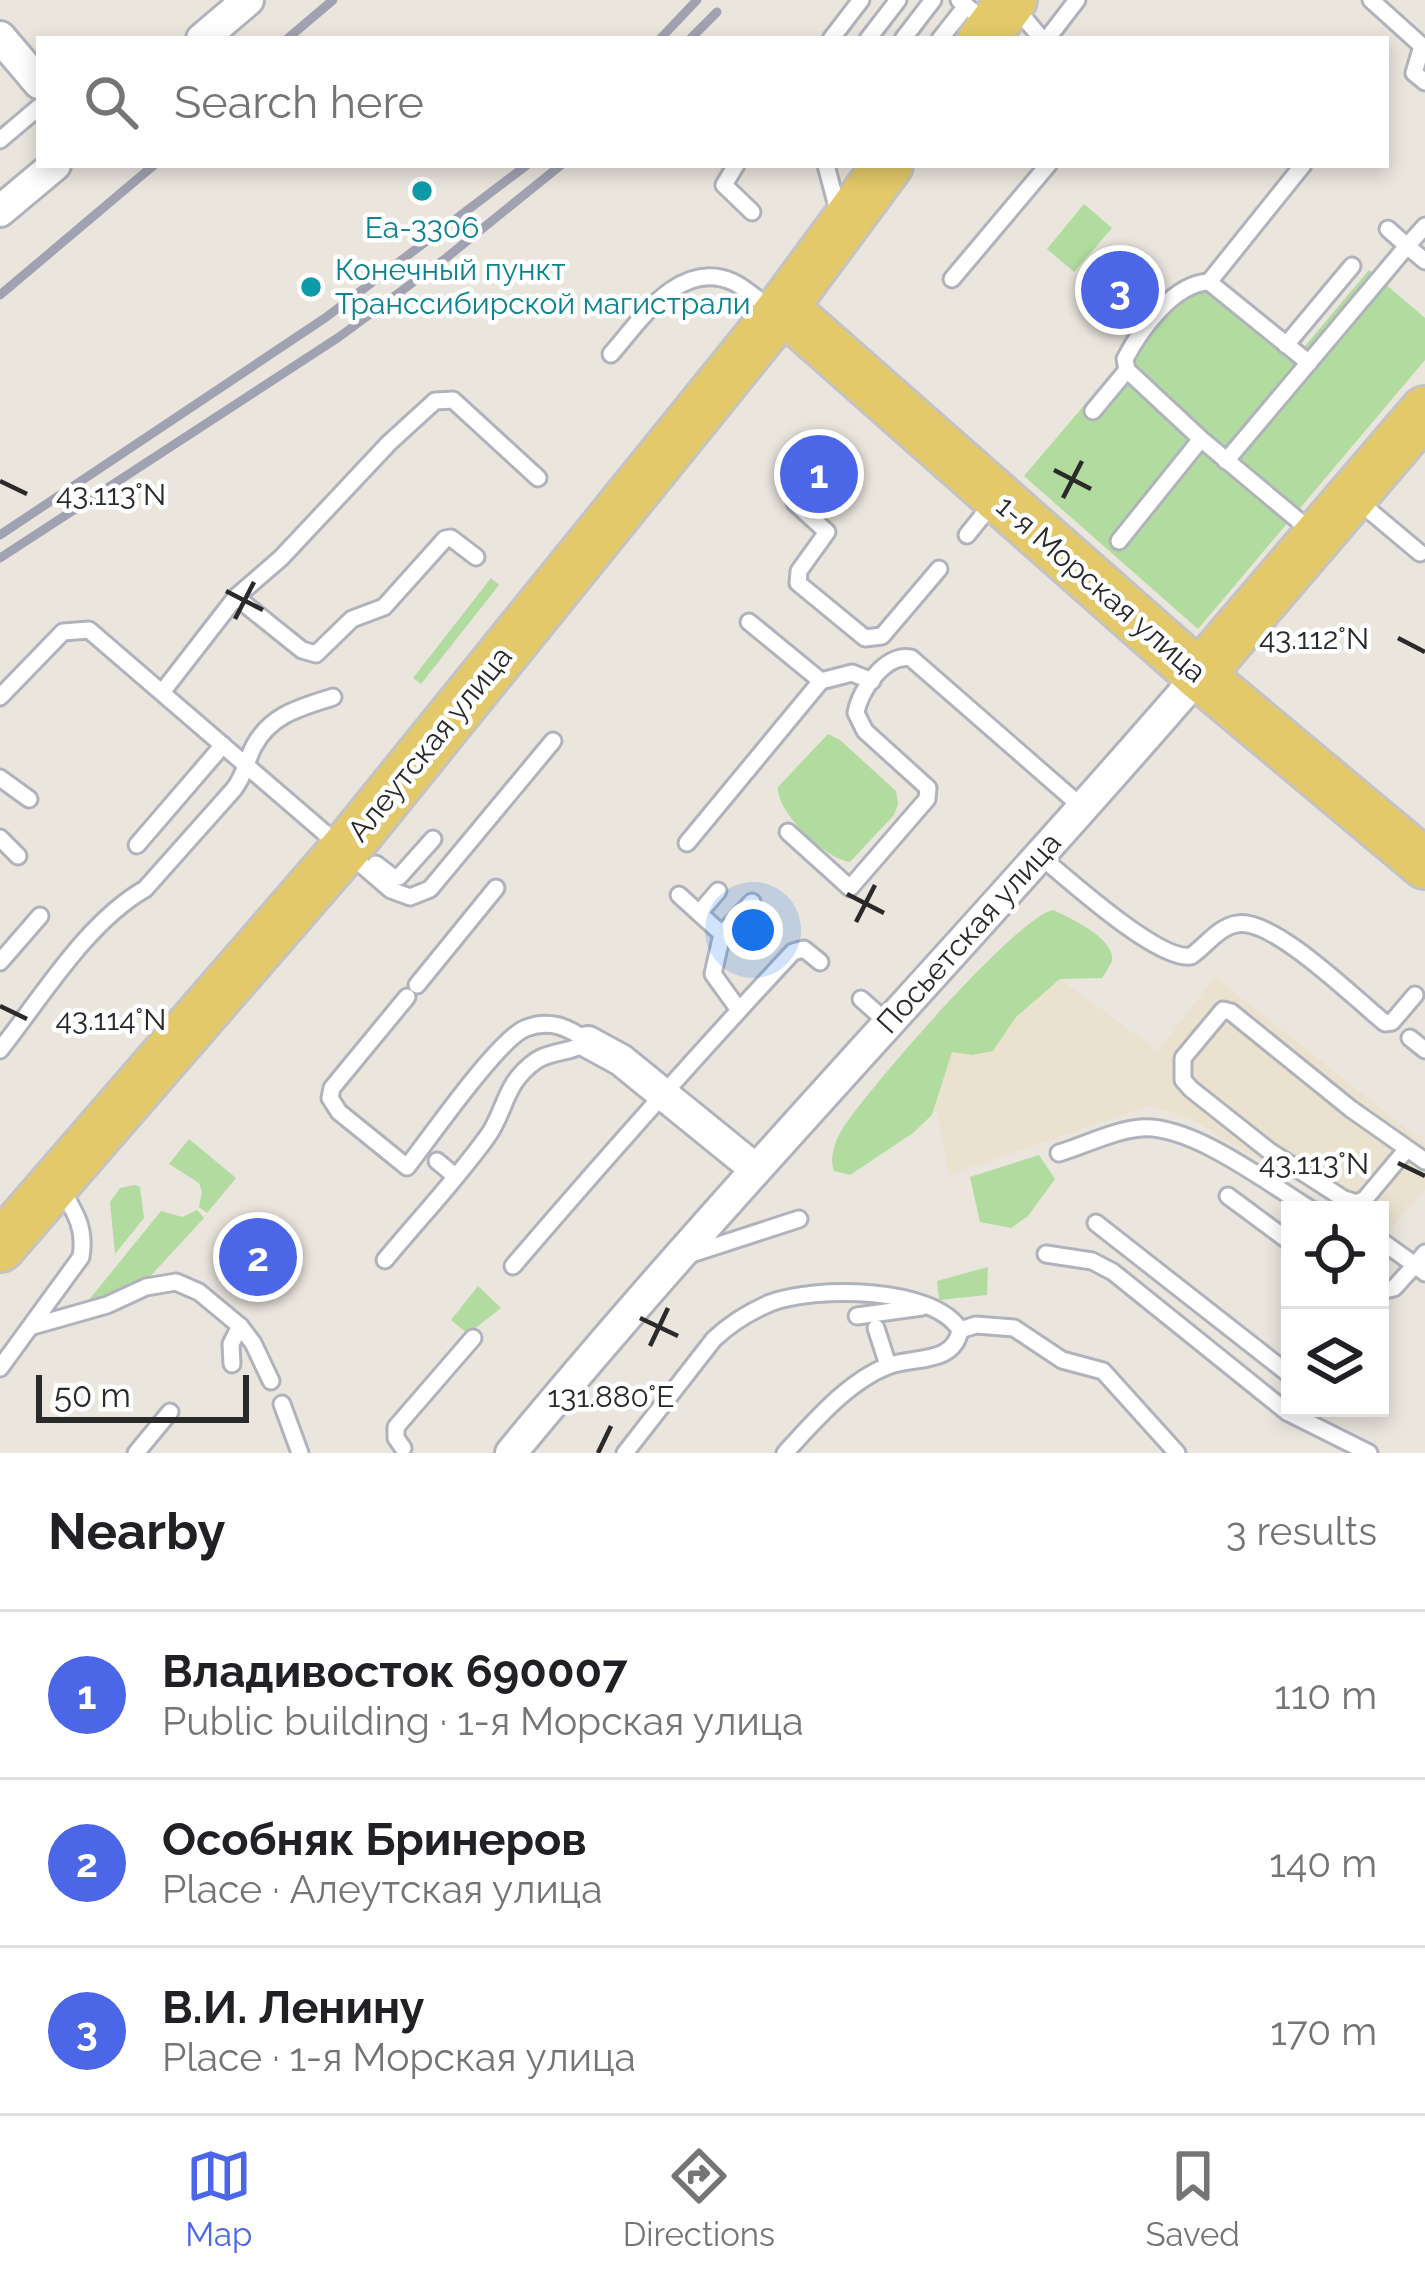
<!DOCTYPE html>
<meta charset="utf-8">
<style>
body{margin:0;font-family:Raleway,sans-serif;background:#f2f2f2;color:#202124}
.controls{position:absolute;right:36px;bottom:36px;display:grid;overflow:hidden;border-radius:0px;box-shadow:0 6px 18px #0003}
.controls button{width:108px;height:108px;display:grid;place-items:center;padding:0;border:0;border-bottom:3px solid #e0e0e0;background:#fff;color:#202124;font:60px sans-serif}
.scale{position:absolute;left:36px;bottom:30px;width:213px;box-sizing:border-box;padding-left:12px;border:6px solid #2a2a2a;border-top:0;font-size:33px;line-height:42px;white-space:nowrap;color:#2a2a2a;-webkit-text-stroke:9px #fff;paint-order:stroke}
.you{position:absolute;left:753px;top:930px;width:42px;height:42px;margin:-30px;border:9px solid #fff;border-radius:50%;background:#1a73e8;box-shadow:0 0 0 18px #1a73e833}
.badge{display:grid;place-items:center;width:78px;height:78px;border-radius:50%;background:#4c66e8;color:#fff;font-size:39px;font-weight:700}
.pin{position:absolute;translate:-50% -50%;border:6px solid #fff;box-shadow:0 3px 12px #0006}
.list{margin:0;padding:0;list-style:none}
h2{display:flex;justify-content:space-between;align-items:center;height:156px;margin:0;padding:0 48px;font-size:51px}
h2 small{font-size:39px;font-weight:400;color:#757577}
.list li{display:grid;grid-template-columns:78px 1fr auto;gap:36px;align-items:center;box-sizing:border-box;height:168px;padding:0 48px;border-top:3px solid #e0e0e0}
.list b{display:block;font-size:45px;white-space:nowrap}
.list p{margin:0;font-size:39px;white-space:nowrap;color:#757577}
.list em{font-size:39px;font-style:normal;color:#757577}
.icon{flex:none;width:66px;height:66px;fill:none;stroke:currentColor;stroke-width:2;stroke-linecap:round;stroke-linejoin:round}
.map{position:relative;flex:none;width:1425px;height:1453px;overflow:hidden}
.search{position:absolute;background:#fff;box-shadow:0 6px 18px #0003;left:36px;right:36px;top:36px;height:132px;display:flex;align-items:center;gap:30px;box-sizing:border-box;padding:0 42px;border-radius:0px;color:#757577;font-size:45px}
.sheet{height:660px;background:#fff}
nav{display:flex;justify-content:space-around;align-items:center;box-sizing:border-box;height:168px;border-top:3px solid #e0e0e0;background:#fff;font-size:33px;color:#757577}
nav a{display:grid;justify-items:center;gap:6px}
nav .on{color:#4c66e8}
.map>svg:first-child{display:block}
</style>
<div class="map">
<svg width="1425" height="1453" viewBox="0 0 1425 1453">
<rect width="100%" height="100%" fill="#eae5dd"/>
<path fill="#eae2ce" d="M1215 977 1425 1144V1190L1386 1233 1380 1229V1210H1347L1193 1120 1150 1105 949 1175 928 1064 1061 980 1158 1051Z"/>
<g fill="#b2dc9f">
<path d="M1084 204 1112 228 1074 272 1047 249Z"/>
<path d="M1369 270 1425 318V360L1198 629 1024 476 1194 276 1294 359Z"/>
<path d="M491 578 499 585 421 684 413 678Z"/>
<path d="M828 734 840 740 896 791 898 804 894 815 850 862C825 859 776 812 778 787Z"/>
<path d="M1053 910C1069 917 1116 939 1112 961 1111 963 1104 976 1102 978L1060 979 1016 1017 993 1051 972 1055 952 1052 932 1115 913 1133 850 1175 834 1171C829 1157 835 1141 843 1128 867 1090 1017 917 1053 910Z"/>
<path d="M189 1139 236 1178 207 1213 199 1207 202 1192 199 1183 169 1164Z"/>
<path d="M1039 1155 1055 1179 1028 1216 1011 1228 980 1222 970 1177Z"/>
<path d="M135 1185 140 1187 144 1218 115 1254 110 1202 120 1188Z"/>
<path d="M197 1210 204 1218 145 1282 84 1306 161 1211 182 1217Z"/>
<path d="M988 1267 987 1295 939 1300 937 1281Z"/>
<path d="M478 1286 501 1308 468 1334 451 1320Z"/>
</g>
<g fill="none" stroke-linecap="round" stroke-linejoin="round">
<defs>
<g id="lane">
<path d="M959 0 985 21"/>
<path d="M1371 0 1422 46 1414 73 1425 82"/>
<path d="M1015 7 1042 39"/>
<path d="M831 39 861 0"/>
<path d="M868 39 898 0"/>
<path d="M903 39 933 0"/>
<path d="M940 39 966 6"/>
<path d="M1047 39 1077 0"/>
<path d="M0 140 39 107"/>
<path d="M736 165 724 185 752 212"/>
<path d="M826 165 840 218"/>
<path d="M1425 226 1407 246 1425 261"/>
<path d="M952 279 1048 165"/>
<path d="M1209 282 1303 165"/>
<path d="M1286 345 1352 266"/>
<path d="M611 354C640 321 680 258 733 282 746 288 760 301 771 310"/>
<path d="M1309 363 1209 282C1174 283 1140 330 1125 359L1127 370 1201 439 1311 531"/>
<path d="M1093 411 1127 370"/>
<path d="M1226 461 1407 246 1388 229"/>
<path d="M1358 501 1420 553"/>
<path d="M795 503 827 532 799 571 798 583 865 638 882 636 939 569"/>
<path d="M967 535 992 504"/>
<path d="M1119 541 1201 439"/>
<path d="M236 597 302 650 316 654 352 619 384 607 445 539 451 538 476 557"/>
<path d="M749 622 821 681"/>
<path d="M163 691 236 597 281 558 389 443 435 401 453 400 538 478"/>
<path d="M0 697 63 632 89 630 391 890 410 897 430 889 553 741"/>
<path d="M0 778 29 799"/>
<path d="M788 832 850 888 927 799 928 788 865 731 856 713C860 689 886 653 911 658L1083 808"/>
<path d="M0 838 18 856"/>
<path d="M687 843 821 681 852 673 872 681"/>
<path d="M137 845 223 745"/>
<path d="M1040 856C1068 879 1159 962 1191 956 1206 946 1218 927 1237 924 1273 917 1355 999 1385 1023L1392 1022 1415 995"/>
<path d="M376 864 393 877H399L433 839"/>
<path d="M679 895 722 934 713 974 739 1010"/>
<path d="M699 913 718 891"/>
<path d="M722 934 752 902"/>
<path d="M0 962 40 916"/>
<path d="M417 985 496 888"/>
<path d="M861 999 887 1022"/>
<path d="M1410 1038 1425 1050"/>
<path d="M0 1050C42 997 87 922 145 889L234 789C245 775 246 761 254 746 271 714 302 707 333 697"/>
<path d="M1406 1150 1365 1199 1357 1203 1344 1199 1268 1150 1191 1089 1183 1080V1058L1223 1010 1231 1012 1351 1109 1425 1161"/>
<path d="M1059 1153C1085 1145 1115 1130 1141 1128 1192 1124 1269 1184 1312 1210"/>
<path d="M437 1161 455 1176"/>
<path d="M1228 1196 1290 1242"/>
<path d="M1096 1223 1290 1375"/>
<path d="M1380 1240 1415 1265 1425 1253"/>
<path d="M1046 1254 1092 1261 1113 1272 1287 1412 1369 1453"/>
<path d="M685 1256 799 1219"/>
<path d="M385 1260C419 1219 456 1180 487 1137 506 1112 503 1083 537 1060 553 1050 572 1053 588 1042 569 1027 550 1019 526 1028 498 1039 429 1139 407 1167L339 1112 330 1098 332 1088 407 997"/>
<path d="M513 1266C604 1160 697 1055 793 952L804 949 820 962"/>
<path d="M1380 1291 1394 1288 1415 1265 1425 1273"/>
<path d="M857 1316 922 1307"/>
<path d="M33 1326 107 1305 146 1287 176 1282 199 1292 240 1326 253 1343 271 1381"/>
<path d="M876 1328 888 1365"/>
<path d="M960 1330 976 1325 1014 1328 1062 1360 1103 1371 1177 1453"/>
<path d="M232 1364 231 1344 240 1326"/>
<path d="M0 1368 81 1257C86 1228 75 1212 60 1187"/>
<path d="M282 1404 300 1453"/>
<path d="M403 1448 396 1438V1427L473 1338"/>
<path d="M136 1453 170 1412"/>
<path d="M625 1453 714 1339C730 1324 749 1312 770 1303 814 1286 933 1286 960 1330 954 1365 913 1356 888 1366 848 1381 813 1423 785 1453"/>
</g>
<g id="street">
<path d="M0 37 39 83"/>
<path d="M202 39 248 0"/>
<path d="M0 211 55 165"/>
<path d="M588 1042 621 1060 754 1168"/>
<path d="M511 1453C731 1186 973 938 1199 675"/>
</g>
<g id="primary">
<path d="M983 39 1012 0"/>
<path d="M783 308 1199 675 1425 864"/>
<path d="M1199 675 1425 411"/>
<path d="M0 1247 351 842 777 315 888 165"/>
</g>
</defs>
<use href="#lane" stroke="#b0b3bc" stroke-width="21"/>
<use href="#street" stroke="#b0b3bc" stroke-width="36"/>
<use href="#primary" stroke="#c3c3c3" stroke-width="54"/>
<use href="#lane" stroke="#fff" stroke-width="15"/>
<use href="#street" stroke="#fff" stroke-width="30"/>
<use href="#primary" stroke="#e3c96a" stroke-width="48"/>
<g stroke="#a0a2b2" stroke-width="9">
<path d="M287 39 333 0"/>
<path d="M660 39 697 0"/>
<path d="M690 39 717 12"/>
<path d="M0 295 154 165"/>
<path d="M0 535 325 318 527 165"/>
<path d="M0 558 339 337 446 258 561 165"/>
</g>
</g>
<path fill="none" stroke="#2a2a2a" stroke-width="4.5" d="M1054 470 1091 489M0 481 27 494M1063 498 1082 461M226 591 263 610M235 619 254 582M1398 638 1425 652M847 894 884 913M856 922 875 885M0 1006 27 1019M1398 1163 1425 1176M640 1318 678 1336M650 1346 668 1308M598 1453 611 1426"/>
<g fill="#0f9aa8" stroke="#fff" stroke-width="4.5">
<circle cx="422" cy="191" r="12"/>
<circle cx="311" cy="287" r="12"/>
</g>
<g text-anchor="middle" stroke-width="9" stroke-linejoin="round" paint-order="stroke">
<g font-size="30" fill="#0d838f" stroke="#fff">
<text x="422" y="238">Еа-3306</text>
<text x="335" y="280" text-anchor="start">Конечный пункт<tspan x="335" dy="34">Транссибирской магистрали</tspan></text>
</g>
<g font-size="30" fill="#2a2a2a" stroke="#fff">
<text transform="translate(1101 589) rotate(41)" y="10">1-я Морская улица</text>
<text transform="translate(430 744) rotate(-51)" y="10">Алеутская улица</text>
<text transform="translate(969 933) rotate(-48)" y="10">Посьетская улица</text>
</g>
</g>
<g font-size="30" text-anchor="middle" fill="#2a2a2a" stroke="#fff" stroke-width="9" stroke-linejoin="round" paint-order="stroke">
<text x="111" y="505">43.113°N</text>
<text x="1314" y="649">43.112°N</text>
<text x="111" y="1030">43.114°N</text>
<text x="1314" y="1174">43.113°N</text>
<text x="611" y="1407">131.880°E</text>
</g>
</svg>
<div class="controls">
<button><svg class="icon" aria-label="locate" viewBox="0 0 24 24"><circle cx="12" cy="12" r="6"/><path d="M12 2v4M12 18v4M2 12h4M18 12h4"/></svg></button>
<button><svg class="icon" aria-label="layers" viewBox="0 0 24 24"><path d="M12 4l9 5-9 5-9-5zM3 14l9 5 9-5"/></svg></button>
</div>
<div class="scale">50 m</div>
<div class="you"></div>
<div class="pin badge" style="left:819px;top:474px">1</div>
<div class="pin badge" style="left:258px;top:1257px">2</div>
<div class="pin badge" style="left:1120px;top:290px">3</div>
<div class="search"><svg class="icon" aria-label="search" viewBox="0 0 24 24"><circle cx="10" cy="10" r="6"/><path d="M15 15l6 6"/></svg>Search here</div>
</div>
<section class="sheet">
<h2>Nearby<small>3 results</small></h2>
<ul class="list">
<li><span class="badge">1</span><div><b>Владивосток 690007</b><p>Public building · 1-я Морская улица</p></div><em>110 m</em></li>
<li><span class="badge">2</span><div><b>Особняк Бринеров</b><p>Place · Алеутская улица</p></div><em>140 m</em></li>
<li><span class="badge">3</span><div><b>В.И. Ленину</b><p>Place · 1-я Морская улица</p></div><em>170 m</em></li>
</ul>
</section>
<nav>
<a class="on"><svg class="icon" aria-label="map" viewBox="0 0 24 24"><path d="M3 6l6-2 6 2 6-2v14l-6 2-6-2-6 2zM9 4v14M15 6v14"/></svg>Map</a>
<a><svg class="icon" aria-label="directions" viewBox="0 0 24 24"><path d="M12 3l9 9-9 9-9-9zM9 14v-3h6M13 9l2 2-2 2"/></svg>Directions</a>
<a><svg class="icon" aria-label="saved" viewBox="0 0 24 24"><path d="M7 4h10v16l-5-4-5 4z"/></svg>Saved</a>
</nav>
